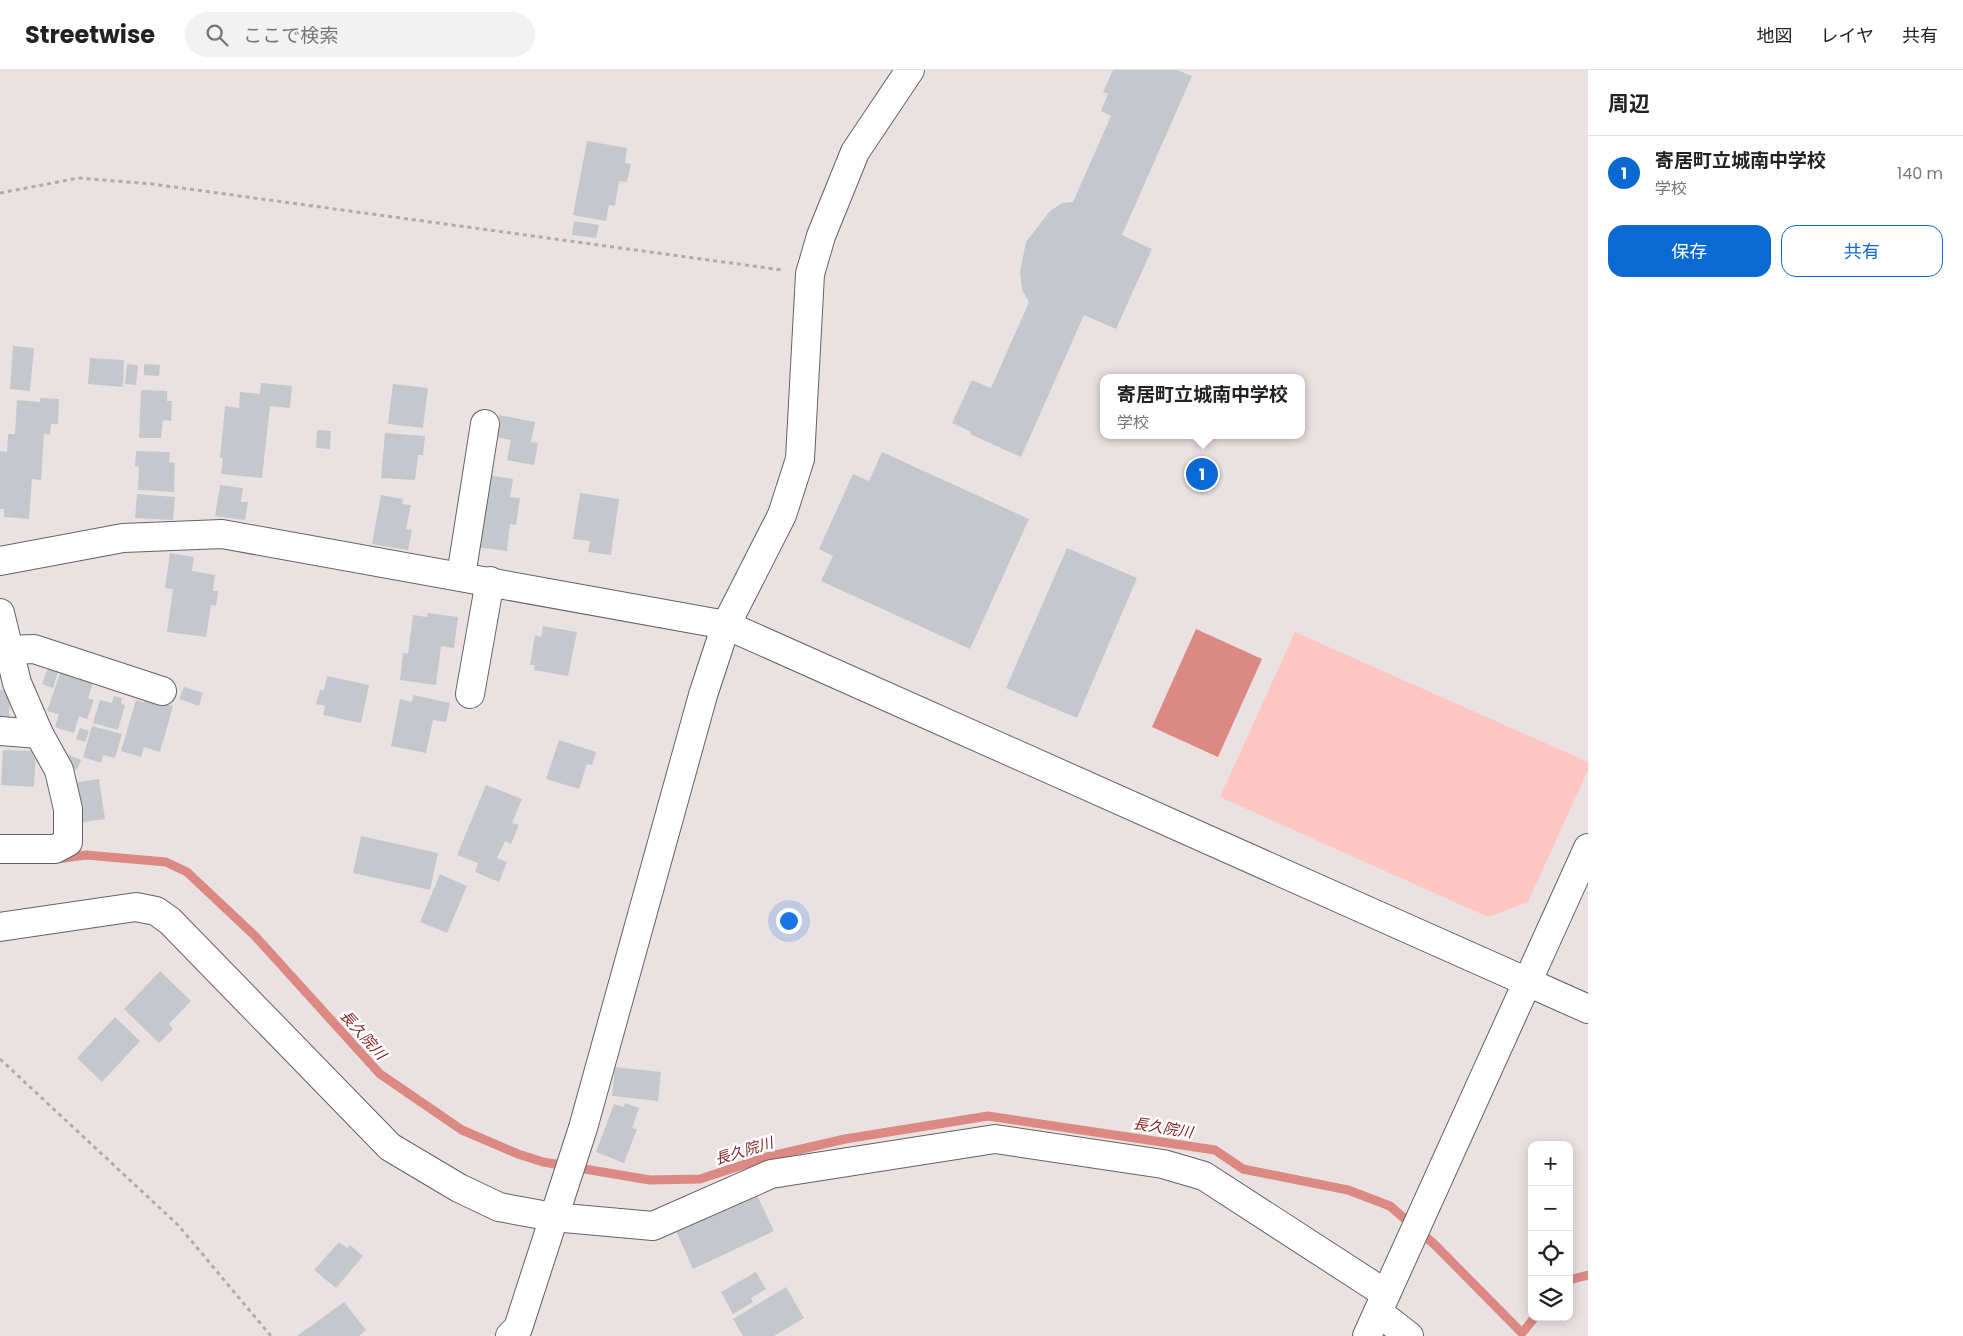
<!DOCTYPE html>
<html lang="ja">
<meta charset="utf-8">
<style>
body{margin:0;font-family:Poppins,"Noto Sans JP",sans-serif;background:#f2f2f2;color:#222}
.controls{position:absolute;right:15px;bottom:15px;display:grid;overflow:hidden;border-radius:10px;box-shadow:0 2px 12px #0003}
.controls button{width:45px;height:45px;display:grid;place-items:center;padding:0;border:0;border-bottom:1px solid #e0e0e0;background:#fff;color:#222;font:25px sans-serif}
.you{position:absolute;left:788px;top:850px;width:18px;height:18px;margin:-12px;border:4px solid #fff;border-radius:50%;background:#1a73e8;box-shadow:0 0 0 8px #1a73e833}
.badge{display:grid;place-items:center;width:32px;height:32px;border-radius:50%;background:#0a69d2;color:#fff;font-size:16px;font-weight:700}
.pin{position:absolute;translate:-50% -50%;border:2px solid #fff;box-shadow:0 1px 5px #0006}
.popup{position:absolute;left:1100px;top:304px;width:205px;height:65px;box-sizing:border-box;display:grid;place-content:center;border-radius:10px;background:#fff;filter:drop-shadow(0 1px 4px #0005);font-size:16px;white-space:nowrap;color:#767676}
.popup b{font-size:19px;color:#222}
.popup::after{content:'';position:absolute;left:50%;top:100%;margin-left:-10px;border:10px solid transparent;border-top-color:#fff}
.list{margin:0;padding:0;list-style:none}
h2{display:flex;justify-content:space-between;align-items:center;height:65px;margin:0;padding:0 20px;font-size:21px}
h2 small{font-size:16px;font-weight:400;color:#767676}
.list li{display:grid;grid-template-columns:32px 1fr auto;gap:15px;align-items:center;box-sizing:border-box;height:75px;padding:0 20px;border-top:1px solid #e0e0e0}
.list b{display:block;font-size:19px;white-space:nowrap}
.list p{margin:0;font-size:16px;white-space:nowrap;color:#767676}
.list em{font-size:16px;font-style:normal;color:#767676}
.actions{display:flex;gap:10px;padding:15px 20px}
.actions a{flex:1;padding:11px 0;border:1px solid #0a69d2;border-radius:15px;text-align:center;font-size:18px;color:#0a69d2}
.actions .main{background:#0a69d2;color:#fff}
.icon{flex:none;width:28px;height:28px;fill:none;stroke:currentColor;stroke-width:2;stroke-linecap:round;stroke-linejoin:round}
.map{position:relative;flex:none;width:1588px;height:1266px;overflow:hidden}
header{display:flex;align-items:center;gap:30px;box-sizing:border-box;height:70px;padding:0 25px;background:#fff;border-bottom:1px solid #e0e0e0}
header strong{font-size:24px}
nav{display:flex;gap:28px;margin-inline-start:auto;font-size:18px}
.search{width:350px;height:45px;background:#f2f2f2;display:flex;align-items:center;gap:12px;box-sizing:border-box;padding:0 18px;border-radius:28px;color:#767676;font-size:19px}
main{display:flex}
aside{flex:1;background:#fff}
.map>svg:first-child{display:block}
</style>
<header>
<strong>Streetwise</strong>
<div class="search"><svg class="icon" aria-label="search" viewBox="0 0 24 24"><circle cx="10" cy="10" r="6"/><path d="M15 15l6 6"/></svg>ここで検索</div>
<nav><a>地図</a><a>レイヤ</a><a>共有</a></nav>
</header>
<main>
<div class="map">
<svg width="1588" height="1266" viewBox="0 0 1588 1266">
<rect width="100%" height="100%" fill="#eae2e2"/>
<path fill="#fec6c1" d="M1295 562 1588 692V700L1528 832 1488 847 1220 727Z"/>
<path fill="#dc8883" d="M1196 559 1262 589 1218 687 1152 657Z"/>
<g fill="none" stroke-linecap="round" stroke-linejoin="round">
<g stroke="#dc8883" stroke-width="9">
<path d="M56 789 86 785 166 792 187 802 255 866 380 1004 462 1060 518 1084 543 1092 650 1110 700 1109 767 1087 845 1069 988 1046 1215 1080 1243 1099 1348 1120 1390 1136 1434 1174 1522 1263 1535 1247"/>
<path d="M1569 1210 1588 1205"/>
</g>
</g>
<g fill="#c4c8cd">
<path d="M1113 0H1177L1192 6 1122 165 1152 179 1116 259 1084 245 1021 387 970 364 971 362 952 353 972 310 991 318 1029 232 1022 220 1020 202 1026 172 1050 141 1062 133 1073 132 1111 46 1101 41 1108 24 1103 22Z"/>
<path d="M587 71 627 78 625 93 631 94 627 112 619 111 615 136 609 135 606 151 573 145Z"/>
<path d="M574 151 599 155 596 168 572 165Z"/>
<path d="M13 276 34 278 30 321 10 319Z"/>
<path d="M90 288 124 290 123 317 88 314Z"/>
<path d="M127 294 138 295 136 315 125 314Z"/>
<path d="M144 294 160 295 159 306 144 305Z"/>
<path d="M261 313 292 316 290 338 270 336 262 408 221 404 223 388H220L225 336 239 338 240 322 260 324Z"/>
<path d="M393 314 428 318 423 358 388 354Z"/>
<path d="M141 320 167 321V331H172L171 351 163 350 161 368H139Z"/>
<path d="M40 328 59 329 58 354H51L50 365 44 364 41 410 32 409 29 449 4 447V439H0V381L7 382 8 364H15L17 330 40 332Z"/>
<path d="M499 345 535 352 531 372 538 373 534 395 507 390 511 370 495 367Z"/>
<path d="M317 360 331 361 330 379 316 378Z"/>
<path d="M385 363 425 366 423 385H418L415 410 381 408Z"/>
<path d="M136 381 170 382 169 392 175 393 174 422 138 420 139 397 135 396Z"/>
<path d="M882 382 1029 449 970 579 821 511 833 486 819 479 853 404 869 411Z"/>
<path d="M486 405 513 409 510 427 520 428 516 455 510 454 507 481 476 477Z"/>
<path d="M220 415 243 418 241 432H248L245 450 215 446Z"/>
<path d="M580 423 619 429 611 485 588 482 590 471 573 469Z"/>
<path d="M137 424 175 427 173 450 135 448Z"/>
<path d="M381 425 403 429 402 434 411 435 406 459 412 460 408 480 372 474Z"/>
<path d="M1067 478 1137 508 1077 648 1006 618Z"/>
<path d="M170 483 194 487 192 501 215 505 213 521H218L216 536 211 535 206 567 167 562 173 519 165 518Z"/>
<path d="M428 543 458 547 454 578 441 576 436 615 400 610 403 583 408 584 413 545 427 547Z"/>
<path d="M543 556 577 562 568 606 534 600 535 595H530L535 565 541 567Z"/>
<path d="M49 595 59 599 53 618 42 614Z"/>
<path d="M61 601 95 607 88 628 94 630 87 649 79 646 74 663 55 657 59 644 47 641Z"/>
<path d="M327 606 369 615 361 653 323 645 325 636 316 634 320 620H324Z"/>
<path d="M184 617 203 623 199 636 179 629Z"/>
<path d="M0 620 10 621 9 649H0Z"/>
<path d="M413 625 450 633 446 652 433 650 426 683 391 676 400 629 412 632Z"/>
<path d="M114 626 122 628 121 634 125 635 118 660 93 653 100 630 112 633Z"/>
<path d="M145 628 173 636 160 682 144 677 141 687 121 681 136 630 144 632Z"/>
<path d="M92 656 122 664 115 688 103 685 101 693 83 687Z"/>
<path d="M80 658 89 661 85 672 76 669Z"/>
<path d="M559 670 596 682 592 695 587 694 579 719 546 709Z"/>
<path d="M3 680 36 681 34 717 1 715Z"/>
<path d="M64 683 81 690 77 700 60 693Z"/>
<path d="M99 709 105 749 78 753 72 713Z"/>
<path d="M486 715 522 729 512 753 519 755 511 774 505 771 497 788 507 792 499 812 475 802 478 793 457 785Z"/>
<path d="M361 766 438 783 430 820 353 803Z"/>
<path d="M440 804 467 816 447 863 420 852Z"/>
<path d="M160 901 191 931 169 954 173 959 159 973 124 939Z"/>
<path d="M115 947 140 971 102 1012 77 988Z"/>
<path d="M615 997 661 1002 658 1031 612 1026Z"/>
<path d="M625 1033 639 1038 632 1058 637 1059 624 1093 596 1082 614 1034 624 1037Z"/>
<path d="M756 1123 774 1161 693 1199 676 1161Z"/>
<path d="M339 1172 347 1178 350 1175 363 1186 336 1218 314 1200Z"/>
<path d="M756 1202 766 1219 751 1228 753 1232 733 1244 721 1222Z"/>
<path d="M786 1217 804 1248 774 1266H743L733 1249Z"/>
<path d="M344 1232 366 1260 359 1266H297Z"/>
</g>
<g fill="none" stroke-linecap="round" stroke-linejoin="round">
<defs>
<g id="minor">
<path d="M0 491 123 468 222 464 726 555 1588 939"/>
<path d="M461 506 485 354"/>
<path d="M0 543 17 613 39 664 59 700 68 739V772L55 779H0"/>
<path d="M8 580 34 579 162 621"/>
<path d="M470 624 490 511"/>
<path d="M0 661 39 664"/>
<path d="M0 857 136 837 156 841 170 851 390 1077 459 1118 499 1137 553 1147 653 1156 771 1104 995 1069 1163 1094 1204 1106 1386 1224"/>
<path d="M1378 1242 1409 1266"/>
<path d="M510 1266 518 1258 583 1058 703 625 726 555 782 445 800 389 810 204 821 166 855 82 910 0"/>
<path d="M1367 1266 1588 778"/>
</g>
</defs>
<use href="#minor" stroke="#676161" stroke-width="30"/>
<g stroke="#b1abaa" stroke-width="3" stroke-dasharray="4 4" stroke-linecap="butt">
<path d="M0 123 78 108 152 114 782 200"/>
<path d="M0 989 178 1155 271 1266"/>
</g>
<use href="#minor" stroke="#fff" stroke-width="28"/>
</g>
<g text-anchor="middle" stroke-width="5" stroke-linejoin="round" paint-order="stroke">
<g font-size="15" font-style="italic" fill="#882528" stroke="#fff">
<text transform="translate(363 965) rotate(48)" y="5">長久院川</text>
<text transform="translate(1163 1058) rotate(9)" y="5">長久院川</text>
<text transform="translate(744 1081) rotate(-17)" y="5">長久院川</text>
</g>
</g>
</svg>
<div class="controls">
<button>+</button>
<button>−</button>
<button><svg class="icon" aria-label="locate" viewBox="0 0 24 24"><circle cx="12" cy="12" r="6"/><path d="M12 2v4M12 18v4M2 12h4M18 12h4"/></svg></button>
<button><svg class="icon" aria-label="layers" viewBox="0 0 24 24"><path d="M12 4l9 5-9 5-9-5zM3 14l9 5 9-5"/></svg></button>
</div>
<div class="you"></div>
<div class="pin badge" style="left:1202px;top:404px">1</div>
<div class="popup"><b>寄居町立城南中学校</b>学校</div>
</div>
<aside>
<h2>周辺<small></small></h2>
<ul class="list">
<li><span class="badge">1</span><div><b>寄居町立城南中学校</b><p>学校</p></div><em>140 m</em></li>
</ul>
<div class="actions"><a class="main">保存</a><a>共有</a></div>
</aside>
</main>
